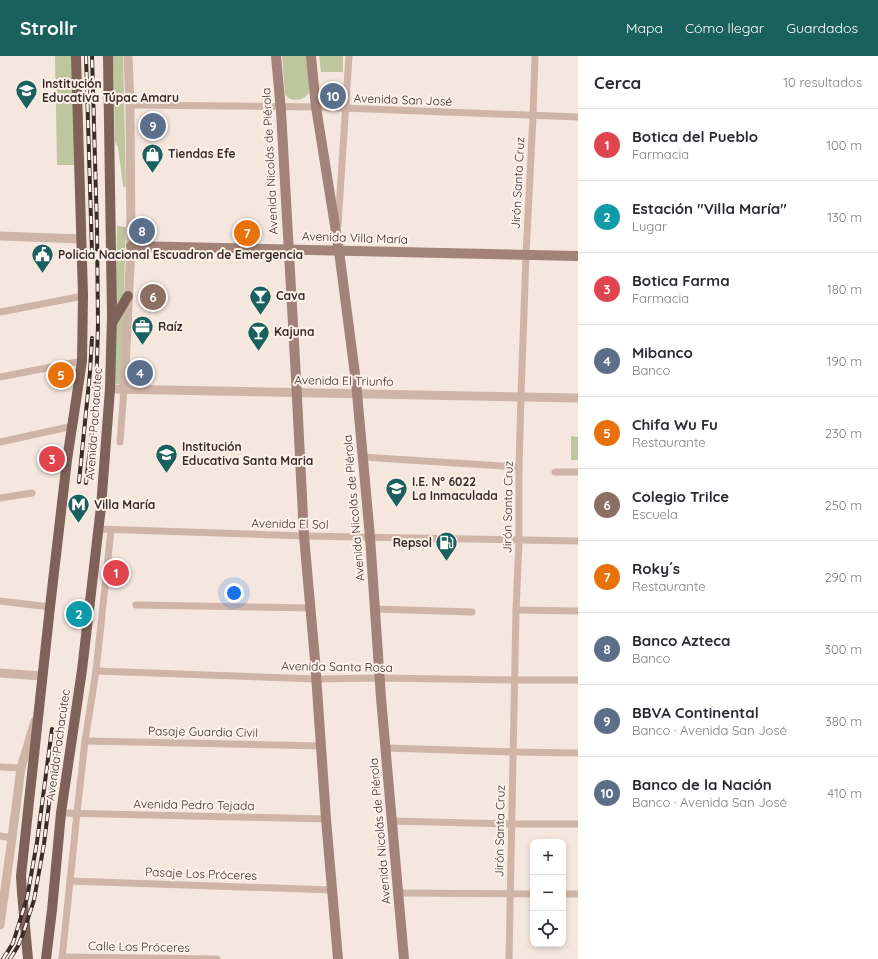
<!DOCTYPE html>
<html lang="es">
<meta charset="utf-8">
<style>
body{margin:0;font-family:Quicksand,sans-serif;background:#f2f2f3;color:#2b2b33}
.controls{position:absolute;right:12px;bottom:12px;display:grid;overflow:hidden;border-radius:8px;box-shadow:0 2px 6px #0003}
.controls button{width:36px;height:36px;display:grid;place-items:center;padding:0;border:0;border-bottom:1px solid #e1e1e2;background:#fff;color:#2b2b33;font:20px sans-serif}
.you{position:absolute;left:234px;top:537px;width:14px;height:14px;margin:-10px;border:3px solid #fff;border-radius:50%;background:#1a73e8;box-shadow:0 0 0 6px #1a73e833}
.badge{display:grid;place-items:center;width:26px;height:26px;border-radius:50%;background:#1a605d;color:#fff;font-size:13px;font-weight:700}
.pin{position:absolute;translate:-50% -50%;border:2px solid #fff;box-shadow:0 1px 4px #0006}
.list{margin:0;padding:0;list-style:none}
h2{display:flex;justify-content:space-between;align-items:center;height:52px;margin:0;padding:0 16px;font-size:17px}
h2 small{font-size:13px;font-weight:400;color:#7c7c81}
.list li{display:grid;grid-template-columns:26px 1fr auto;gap:12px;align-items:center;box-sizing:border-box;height:72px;padding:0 16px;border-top:1px solid #e1e1e2}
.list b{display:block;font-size:15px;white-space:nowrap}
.list p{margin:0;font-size:13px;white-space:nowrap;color:#7c7c81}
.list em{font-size:13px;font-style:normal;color:#7c7c81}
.icon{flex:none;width:22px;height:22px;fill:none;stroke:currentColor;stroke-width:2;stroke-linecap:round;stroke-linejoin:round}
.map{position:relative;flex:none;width:578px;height:903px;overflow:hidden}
header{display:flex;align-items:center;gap:24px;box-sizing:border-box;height:56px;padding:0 20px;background:#1a605d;color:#fff}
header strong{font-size:19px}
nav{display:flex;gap:22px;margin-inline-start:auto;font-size:14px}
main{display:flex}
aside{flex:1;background:#fff}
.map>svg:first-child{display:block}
</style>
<header>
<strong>Strollr</strong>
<nav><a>Mapa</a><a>Cómo llegar</a><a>Guardados</a></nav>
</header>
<main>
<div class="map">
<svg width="578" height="903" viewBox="0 0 578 903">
<rect width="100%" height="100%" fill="#f5e7de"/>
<g fill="#bdc69c">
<path d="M55 0H74L76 109H57Z"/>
<path d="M113 0H123L126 131 123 130 118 91 115 86Z"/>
<path d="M282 0H307L310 35C306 44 291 48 285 38Z"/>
<path d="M319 0H343V16H321Z"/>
<path d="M117 170 126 171 121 328H114Z"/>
<path d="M571 380 578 381V404H571Z"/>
</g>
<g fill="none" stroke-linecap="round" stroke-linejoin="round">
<g stroke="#ceb5a8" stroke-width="7">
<path d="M130 49 316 51 578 61"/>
<path d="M338 169 349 0"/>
<path d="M0 256 83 240"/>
<path d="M0 321 82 305"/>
<path d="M0 386 73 370"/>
<path d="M120 386 124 333"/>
<path d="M362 401 519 411"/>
<path d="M555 416H578"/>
<path d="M0 442 32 437"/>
<path d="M98 473 304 480 578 485"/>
<path d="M0 545 50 551"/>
<path d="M136 549 310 552"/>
<path d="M375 553 472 556"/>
<path d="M516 554 578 555"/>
<path d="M96 615 316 623 379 622 515 624H578"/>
<path d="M85 685 321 690"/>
<path d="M386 692 514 696 578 697"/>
<path d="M0 711 21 712"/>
<path d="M61 757 326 763"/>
<path d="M392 765 511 768H578"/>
<path d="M0 780 12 782"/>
<path d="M70 825 332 834"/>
<path d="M398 837 533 838"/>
<path d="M563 838H578"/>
<path d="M62 901 217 903"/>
<path d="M62 903 77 757 85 685 96 615 111 474"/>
<path d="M509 903 516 554 519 485V411L521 340 526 199 533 60 535 0"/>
</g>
<g stroke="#ceb5a8" stroke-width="9">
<path d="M0 180 81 183"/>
<path d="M110 333 578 342"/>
<path d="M124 333 131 190 130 49 128 0"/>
<path d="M0 617 42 620"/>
<path d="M0 869 12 782 21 712 35 665"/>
</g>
<g stroke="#a38379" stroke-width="10">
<path d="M276 0 281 55 296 322 304 480 315 604 326 763 338 903"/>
<path d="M311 0 316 51 339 195 356 326 370 481 381 642 404 903"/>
<path d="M131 190 578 200"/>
</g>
<g stroke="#7e6159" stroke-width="10">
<path d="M112 267 128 240"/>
<path d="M28 903 22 837 21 820 50 551 67 404 82 305 83 240 76 0"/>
<path d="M46 903 52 854 61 757 82 614 101 451 110 333 112 260 108 0"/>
</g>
<defs>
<g id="rail">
<path d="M86 0 92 196"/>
<path d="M79 426 90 316 92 282"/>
<path d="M86 427 96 341 98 268 97 173 92 0"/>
<path d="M3 903 13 887 27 842 37 786 52 673"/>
<path d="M10 903 18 890 23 878 34 844 44 788 58 675"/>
</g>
</defs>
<use href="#rail" stroke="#3b2c29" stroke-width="4"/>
<use href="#rail" stroke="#fcf2eb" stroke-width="2.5" stroke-dasharray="8" stroke-linecap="butt"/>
</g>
<defs>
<symbol id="school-pin" viewBox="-11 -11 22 30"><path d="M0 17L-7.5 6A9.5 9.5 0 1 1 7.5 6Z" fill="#1a605d" stroke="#fcf2eb"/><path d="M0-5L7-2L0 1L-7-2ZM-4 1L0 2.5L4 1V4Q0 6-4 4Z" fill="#fff"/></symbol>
<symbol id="shop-pin" viewBox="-11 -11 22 30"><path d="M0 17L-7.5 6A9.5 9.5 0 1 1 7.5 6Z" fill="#1a605d" stroke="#fcf2eb"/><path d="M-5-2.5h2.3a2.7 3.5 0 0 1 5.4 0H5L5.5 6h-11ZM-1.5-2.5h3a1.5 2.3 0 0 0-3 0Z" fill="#fff"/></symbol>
<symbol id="civic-pin" viewBox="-11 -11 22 30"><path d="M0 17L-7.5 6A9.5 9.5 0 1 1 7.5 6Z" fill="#1a605d" stroke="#fcf2eb"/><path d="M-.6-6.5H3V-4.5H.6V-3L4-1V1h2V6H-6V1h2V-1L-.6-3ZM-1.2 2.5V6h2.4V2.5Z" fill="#fff"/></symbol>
<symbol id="bar-pin" viewBox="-11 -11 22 30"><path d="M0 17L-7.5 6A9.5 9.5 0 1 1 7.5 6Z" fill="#1a605d" stroke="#fcf2eb"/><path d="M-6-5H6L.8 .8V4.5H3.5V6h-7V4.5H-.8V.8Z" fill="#fff"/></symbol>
<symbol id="office-pin" viewBox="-11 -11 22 30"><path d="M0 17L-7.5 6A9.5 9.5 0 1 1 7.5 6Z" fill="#1a605d" stroke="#fcf2eb"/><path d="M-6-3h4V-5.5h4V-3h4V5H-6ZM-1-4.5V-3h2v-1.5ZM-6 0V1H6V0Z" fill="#fff"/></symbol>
<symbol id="metro-pin" viewBox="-11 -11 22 30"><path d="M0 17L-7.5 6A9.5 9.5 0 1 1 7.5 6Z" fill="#1a605d" stroke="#fcf2eb"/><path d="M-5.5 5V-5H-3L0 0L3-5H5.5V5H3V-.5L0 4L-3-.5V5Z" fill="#fff"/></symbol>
<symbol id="fuel-pin" viewBox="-11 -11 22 30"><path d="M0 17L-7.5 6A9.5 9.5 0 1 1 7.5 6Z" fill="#1a605d" stroke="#fcf2eb"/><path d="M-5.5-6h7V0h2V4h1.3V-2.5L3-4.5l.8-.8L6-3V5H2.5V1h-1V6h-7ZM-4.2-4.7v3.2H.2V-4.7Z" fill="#fff"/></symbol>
</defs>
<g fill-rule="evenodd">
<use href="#school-pin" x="14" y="22" width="25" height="34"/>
<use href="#shop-pin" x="140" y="86" width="25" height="34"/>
<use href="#civic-pin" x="30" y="186" width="25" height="34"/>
<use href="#bar-pin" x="248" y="228" width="25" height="34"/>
<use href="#office-pin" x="130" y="258" width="25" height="34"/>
<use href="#bar-pin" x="246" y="264" width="25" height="34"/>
<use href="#school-pin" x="154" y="386" width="25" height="34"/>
<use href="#school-pin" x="384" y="420" width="25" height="34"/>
<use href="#metro-pin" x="66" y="436" width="25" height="34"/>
<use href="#fuel-pin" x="434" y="474" width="25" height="34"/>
</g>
<g text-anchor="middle" stroke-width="4" stroke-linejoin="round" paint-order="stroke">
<g font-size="12" font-weight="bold" fill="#3b2c29" stroke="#fcf2eb" text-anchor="start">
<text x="42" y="32">Institución<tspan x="42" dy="14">Educativa Túpac Amaru</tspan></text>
<text x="168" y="102">Tiendas Efe</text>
<text x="58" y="203">Policia Nacional Escuadron de Emergencia</text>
<text x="276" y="244">Cava</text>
<text x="158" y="275">Raíz</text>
<text x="274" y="280">Kajuna</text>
<text x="182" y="395">Institución<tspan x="182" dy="14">Educativa Santa Maria</tspan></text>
<text x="412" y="430">I.E. N° 6022<tspan x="412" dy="14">La Inmaculada</tspan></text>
<text x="94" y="453">Villa María</text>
<text x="432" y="491" text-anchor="end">Repsol</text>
</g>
<g font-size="12" fill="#3b2c29" stroke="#fcf2eb">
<text transform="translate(403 44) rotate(2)" y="4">Avenida San José</text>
<text transform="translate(270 105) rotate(-93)" y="4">Avenida Nicolás de Piérola</text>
<text transform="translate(518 127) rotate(-87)" y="4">Jirón Santa Cruz</text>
<text transform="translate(355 182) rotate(2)" y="4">Avenida Villa María</text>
<text transform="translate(344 325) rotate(1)" y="4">Avenida El Triunfo</text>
<text transform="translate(94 368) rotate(-86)" y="4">Avenida Pachacútec</text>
<text transform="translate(508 451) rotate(-89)" y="4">Jirón Santa Cruz</text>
<text transform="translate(354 452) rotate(-95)" y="4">Avenida Nicolás de Piérola</text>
<text transform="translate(290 468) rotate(1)" y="4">Avenida El Sol</text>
<text transform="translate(337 611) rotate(1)" y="4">Avenida Santa Rosa</text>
<text transform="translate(203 676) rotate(1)" y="4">Pasaje Guardia Civil</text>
<text transform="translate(58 689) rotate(-82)" y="4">Avenida Pachacútec</text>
<text transform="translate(194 749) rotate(1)" y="4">Avenida Pedro Tejada</text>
<text transform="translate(380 775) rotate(-95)" y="4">Avenida Nicolás de Piérola</text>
<text transform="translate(500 775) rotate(-89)" y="4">Jirón Santa Cruz</text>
<text transform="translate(201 818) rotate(2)" y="4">Pasaje Los Próceres</text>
<text transform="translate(139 891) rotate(1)" y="4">Calle Los Próceres</text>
</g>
</g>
</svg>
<div class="controls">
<button>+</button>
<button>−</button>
<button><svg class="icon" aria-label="locate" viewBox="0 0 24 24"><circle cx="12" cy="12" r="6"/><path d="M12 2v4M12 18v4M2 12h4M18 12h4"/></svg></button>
</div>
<div class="you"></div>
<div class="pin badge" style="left:116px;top:517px;background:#e0444e">1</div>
<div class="pin badge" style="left:79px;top:558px;background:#0f9aa8">2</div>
<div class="pin badge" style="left:52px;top:403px;background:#e0444e">3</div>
<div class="pin badge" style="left:140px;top:317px;background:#5c6f8a">4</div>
<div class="pin badge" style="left:61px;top:319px;background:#e8710a">5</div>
<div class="pin badge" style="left:153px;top:241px;background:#8d6e63">6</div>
<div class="pin badge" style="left:247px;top:177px;background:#e8710a">7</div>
<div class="pin badge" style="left:142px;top:175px;background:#5c6f8a">8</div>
<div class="pin badge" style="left:153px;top:70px;background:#5c6f8a">9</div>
<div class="pin badge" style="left:333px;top:40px;background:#5c6f8a">10</div>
</div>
<aside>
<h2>Cerca<small>10 resultados</small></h2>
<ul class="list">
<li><span class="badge" style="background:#e0444e">1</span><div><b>Botica del Pueblo</b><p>Farmacia</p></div><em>100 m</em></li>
<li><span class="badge" style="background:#0f9aa8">2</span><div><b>Estación &quot;Villa María&quot;</b><p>Lugar</p></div><em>130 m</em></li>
<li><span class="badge" style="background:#e0444e">3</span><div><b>Botica Farma</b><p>Farmacia</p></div><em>180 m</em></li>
<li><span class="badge" style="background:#5c6f8a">4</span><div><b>Mibanco</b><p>Banco</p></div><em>190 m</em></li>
<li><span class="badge" style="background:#e8710a">5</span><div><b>Chifa Wu Fu</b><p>Restaurante</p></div><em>230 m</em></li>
<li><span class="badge" style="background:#8d6e63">6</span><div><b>Colegio Trilce</b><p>Escuela</p></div><em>250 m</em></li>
<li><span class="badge" style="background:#e8710a">7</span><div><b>Roky´s</b><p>Restaurante</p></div><em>290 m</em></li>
<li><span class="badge" style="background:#5c6f8a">8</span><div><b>Banco Azteca</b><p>Banco</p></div><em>300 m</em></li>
<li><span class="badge" style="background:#5c6f8a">9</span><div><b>BBVA Continental</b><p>Banco · Avenida San José</p></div><em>380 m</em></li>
<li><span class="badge" style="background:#5c6f8a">10</span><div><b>Banco de la Nación</b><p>Banco · Avenida San José</p></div><em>410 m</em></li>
</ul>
</aside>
</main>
